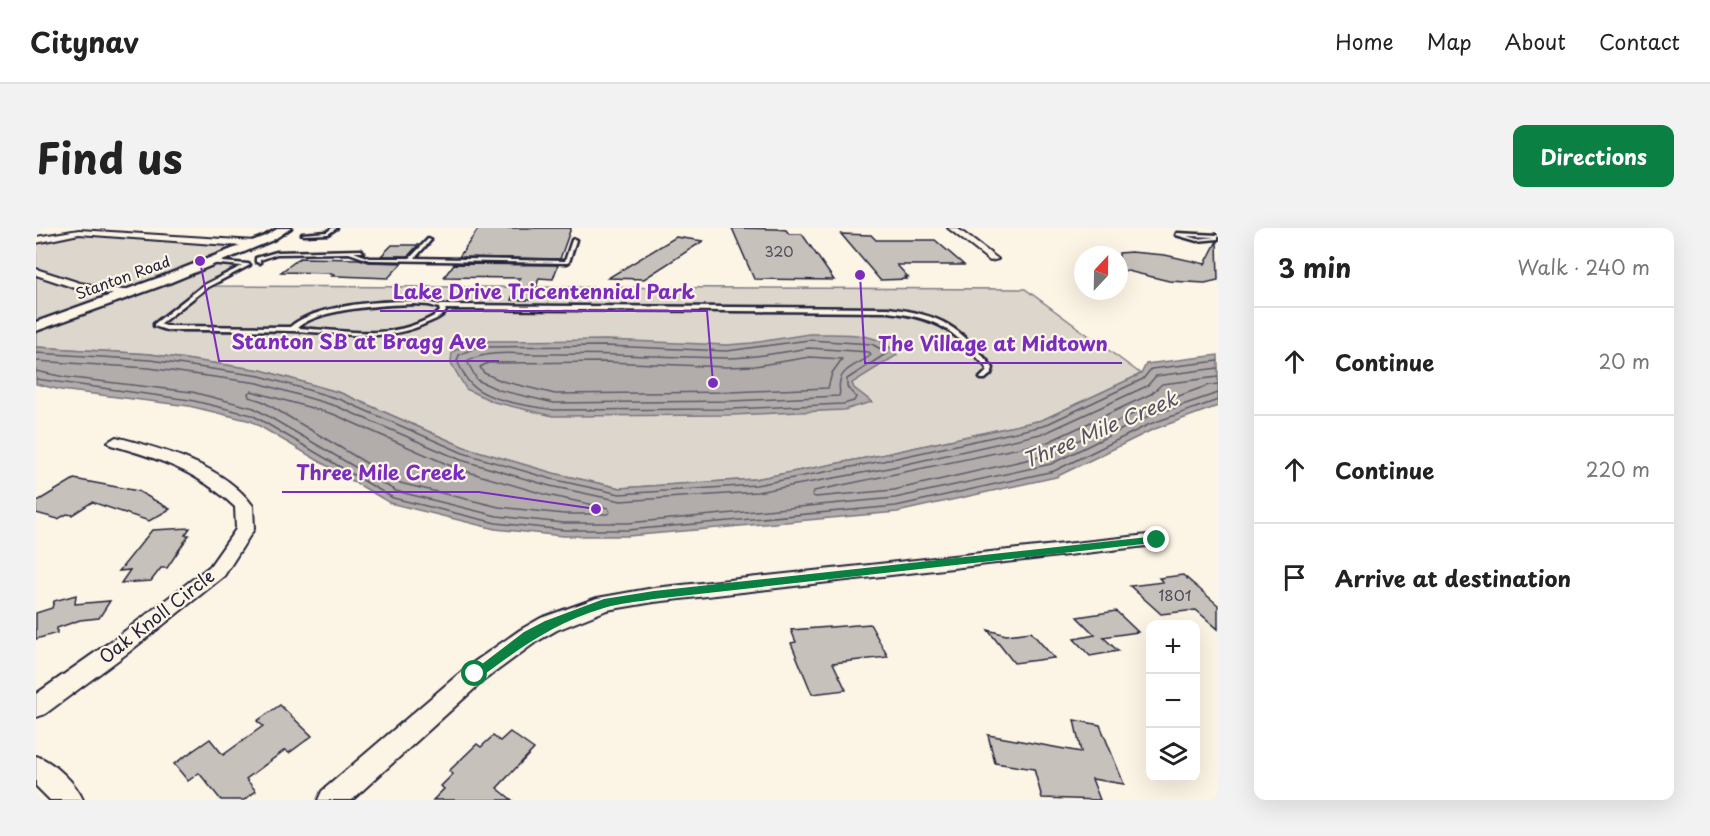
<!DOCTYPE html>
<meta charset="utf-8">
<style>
body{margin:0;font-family:"Playpen Sans",sans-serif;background:#f2f2f2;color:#222}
.controls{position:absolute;right:18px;bottom:18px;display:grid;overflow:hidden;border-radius:12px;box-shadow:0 6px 24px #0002}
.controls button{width:54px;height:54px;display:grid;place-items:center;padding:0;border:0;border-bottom:2px solid #e0e0e0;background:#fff;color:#222;font:30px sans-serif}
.compass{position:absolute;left:1038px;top:18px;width:54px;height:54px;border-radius:50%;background:#fff;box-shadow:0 6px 24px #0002;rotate:22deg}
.stop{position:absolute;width:18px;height:18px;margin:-14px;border:4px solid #0b8043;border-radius:50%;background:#fff}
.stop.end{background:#0b8043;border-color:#fff;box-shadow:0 2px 6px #0008}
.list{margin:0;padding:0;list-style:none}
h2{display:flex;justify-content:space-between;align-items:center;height:78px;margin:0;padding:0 24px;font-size:26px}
h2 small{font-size:20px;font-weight:400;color:#767676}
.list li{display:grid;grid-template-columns:39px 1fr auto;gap:18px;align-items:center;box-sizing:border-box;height:108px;padding:0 24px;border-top:2px solid #e0e0e0}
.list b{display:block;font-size:22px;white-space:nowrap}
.list em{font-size:20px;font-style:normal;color:#767676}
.icon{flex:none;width:33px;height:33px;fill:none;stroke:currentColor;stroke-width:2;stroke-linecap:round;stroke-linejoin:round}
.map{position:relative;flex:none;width:1182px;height:572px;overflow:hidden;border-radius:12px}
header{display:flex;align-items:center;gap:36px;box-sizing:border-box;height:84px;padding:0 30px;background:#fff;border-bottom:2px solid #e0e0e0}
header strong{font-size:28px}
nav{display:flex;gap:33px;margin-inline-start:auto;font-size:21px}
.intro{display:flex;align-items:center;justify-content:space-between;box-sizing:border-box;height:144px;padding:0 36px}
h1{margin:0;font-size:42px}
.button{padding:15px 27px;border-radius:12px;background:#0b8043;color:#fff;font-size:21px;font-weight:700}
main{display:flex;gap:36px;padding:0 36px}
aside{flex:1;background:#fff;border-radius:12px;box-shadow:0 6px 24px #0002}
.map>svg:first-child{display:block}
</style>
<header>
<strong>Citynav</strong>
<nav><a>Home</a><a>Map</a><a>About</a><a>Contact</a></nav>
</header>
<div class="intro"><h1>Find us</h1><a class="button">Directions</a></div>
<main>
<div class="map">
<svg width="1182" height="572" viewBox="0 0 1182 572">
<rect width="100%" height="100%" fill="#fcf5e5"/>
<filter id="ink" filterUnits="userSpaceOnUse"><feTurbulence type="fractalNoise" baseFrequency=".0167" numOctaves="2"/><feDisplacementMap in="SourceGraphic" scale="12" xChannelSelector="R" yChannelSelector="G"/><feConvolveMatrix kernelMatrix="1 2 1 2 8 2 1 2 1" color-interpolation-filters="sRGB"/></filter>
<g filter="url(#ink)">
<g fill="#dcd6cc" stroke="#7f7c84" stroke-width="1.5">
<path d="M33 6H51L205 17 0 96V13Z"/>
<path d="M174 34 212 37 171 58 989 61 1105 146 1006 192 845 227 719 251 584 260 517 245 428 219 305 165 225 142 114 126 0 119V100Z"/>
</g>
<g fill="#b2adab" stroke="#78757e" stroke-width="1.5">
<path d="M773 106C800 107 844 101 861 127L816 155 818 160 836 174 808 182 696 187 517 188 458 174 430 161 415 135 416 124 433 115 451 113 570 112 691 117 716 115Z"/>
<path d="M0 119 114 126 225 142 305 165 428 219 517 245 584 260 719 251 845 227 1006 192 1105 146 1110 136 1182 127V178L1116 202 1020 249 861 284 592 308H527L459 301 354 275 215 193 153 178 25 162 0 156Z"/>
</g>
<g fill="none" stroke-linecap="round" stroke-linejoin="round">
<g stroke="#5c5a68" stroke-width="1.5">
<path d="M773 112 836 116 851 125 811 151V159L820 169 818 173 807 176 696 181 518 182C494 178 449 173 433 154 428 148 425 140 421 133L423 127 441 119 570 118 691 123Z"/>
<path d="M773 120 833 124 835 127C826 135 806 140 804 153 802 159 805 163 803 168L695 173 518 175 463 162 441 152 431 133C452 122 480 126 503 126 566 125 628 129 691 130 719 130 746 124 773 120Z"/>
<path d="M0 125 114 132 224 148 303 171 427 225 515 251 584 266 720 257 847 233 1007 198 1107 151 1115 141 1182 133"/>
<path d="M774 129 806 131 796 145 792 160 695 164 519 166 466 153 448 145 444 139 452 135 570 134 691 139 719 138Z"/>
<path d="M0 133 113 140 222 155 300 178 425 232 514 258 585 273 721 264 848 241 1009 205 1111 158 1120 148 1182 140"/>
<path d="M0 143 28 149 156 164 218 180 360 263 461 288 528 295H592L859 270 1015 236 1111 189 1182 165"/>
<path d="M1182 149 1126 156 1115 166 1012 214 778 263 776 267 779 269 858 262 1012 227 1107 181 1173 157 1182 156"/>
<path d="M0 151 154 172 216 187 357 270 460 295 528 302H592L860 278 1018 243 1114 196 1182 172"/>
<path d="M215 163 297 186 422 241 511 267 572 280 574 284 571 286H528L463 279 364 255 226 173 213 169 212 165Z"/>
</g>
</g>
<g fill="#c6c1bb" stroke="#22223b" stroke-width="1.5">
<path d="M443 0H535L524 31 423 29Z"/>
<path d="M696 0 741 1 750 2 753 6H766L798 52 718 51Z"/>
<path d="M805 6 835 7 840 12H899L928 37H861L872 49H869L871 51 844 52Z"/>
<path d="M640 9 667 13 608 51 572 50Z"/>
<path d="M1181 13 1182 52 1169 55 1133 53 1083 41V25L1095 24 1129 27 1169 36Z"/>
<path d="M356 17H382L372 28H345Z"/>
<path d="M264 30 323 31 333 34 366 35 352 50 302 48H296L298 46H294L295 45 245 44Z"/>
<path d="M418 36 522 37 517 51 503 50 496 72H475L484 50 408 49Z"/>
<path d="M38 251 102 263 134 281 113 293 56 274 36 287 31 286 22 291 0 285V274Z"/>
<path d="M154 300 149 307H153L131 340H125L115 353 85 355 94 342 83 343 116 302Z"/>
<path d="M1147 347 1182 377V401L1160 382 1125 386 1094 358 1127 354 1123 350Z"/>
<path d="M40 367 39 376 74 373 63 390 44 392 21 400V405L0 411V385L16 380 18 373Z"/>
<path d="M1080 383 1102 404 1067 409 1082 423 1054 428 1038 411 1059 407 1041 389Z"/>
<path d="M834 396 852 429 797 435 810 462 776 466 755 415 760 414 755 402Z"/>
<path d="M952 402 970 407 995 404 1018 430 978 435Z"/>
<path d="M244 477 276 508 253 525 249 522 210 551 220 563 208 572H185L163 545 152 553 138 536 174 511 187 527 227 498 221 493Z"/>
<path d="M1038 492 1064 497 1088 556 1056 551 1064 572 1006 570 998 541 959 535 952 507 1045 524Z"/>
<path d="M474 504 498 521 461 560 476 572H397L408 561 405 558 417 546 413 543 441 516 445 519 457 508 464 513Z"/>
</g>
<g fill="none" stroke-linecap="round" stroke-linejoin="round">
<defs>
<g id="service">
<path d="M296 0H301L292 6 268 7 266 6 291 4Z"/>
<path d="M1141 5 1182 7V11L1161 13 1140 7ZM1151 8 1179 9 1161 11Z"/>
<path d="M392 11 395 12 379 30 529 33 536 12 538 11 540 12 533 34 531 35 333 32 313 25 241 26 224 32V35L220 34V30L241 24 325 22 327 24H318L333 30H374Z"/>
<path d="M174 33 212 36 214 37 172 59 124 96 130 98 254 99C279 75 373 68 405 77L852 80C906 87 923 98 957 140L955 146 949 151H945L944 150 950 144 951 140C916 101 905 91 852 84L409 81 410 83C405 90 398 92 391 95 348 116 300 104 255 103 213 102 171 102 130 102L118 98V96L168 57 206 38 172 35ZM377 76 393 77 403 80 404 83C400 88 394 90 388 93 348 112 303 102 261 100 283 80 348 77 377 76Z"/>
</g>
<g id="minor">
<path d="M912 0H921L962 31 954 33Z"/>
<path d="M43 2 219 13 223 16 219 19 43 6 0 15V9Z"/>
<path d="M0 41 44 55 93 63 98 66 93 69 42 61 0 47Z"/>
<path d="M80 209C126 221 188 237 217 278L218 301 188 348 93 424 9 486 0 489V466L77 412 174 338 200 301 199 279C161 243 124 231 75 217L72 214Z"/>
<path d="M1121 306 1128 308 1130 312 1128 316 618 374 571 382 521 402 500 414 447 453 316 572H282L286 563 431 439 484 402 505 390 561 370 618 360Z"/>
<path d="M0 528C18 534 40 555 47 572H14L0 558Z"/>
</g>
<path id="tertiary" d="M243 0H255L237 12 133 55 0 103V94L125 49 229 8Z"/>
</defs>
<use href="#service" stroke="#22223b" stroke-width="5"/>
<use href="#minor" stroke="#22223b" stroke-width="4"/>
<use href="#tertiary" stroke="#22223b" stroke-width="5"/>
<use href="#service" fill="#fcf5e5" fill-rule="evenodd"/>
<use href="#minor" fill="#fcf5e5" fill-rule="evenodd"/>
<use href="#tertiary" fill="#fcf5e5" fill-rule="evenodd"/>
</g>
</g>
<path fill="#0b8043" d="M1121 308 1126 312 1125 314 618 371C602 374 584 375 568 380 518 395 485 419 444 450L439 451 433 446 488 404 509 393 568 371 618 363Z"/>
<g text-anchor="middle" stroke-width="4.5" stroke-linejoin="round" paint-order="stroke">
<g font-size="14" fill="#4b4a5b">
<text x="743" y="29">320</text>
</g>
<g font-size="15" fill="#22223b" stroke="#fcf5e5">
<text transform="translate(87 50) rotate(-20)" y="5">Stanton Road</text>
</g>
<g font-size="15" fill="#4b4a5b">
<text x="1139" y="373">1801</text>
</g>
<g font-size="18" fill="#22223b" stroke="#fcf5e5">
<text transform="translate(121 389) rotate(-38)" y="6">Oak Knoll Circle</text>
</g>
<g font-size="20" font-style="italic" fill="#545362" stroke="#fcf5e5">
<text transform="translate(1064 202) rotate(-23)" y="7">Three Mile Creek</text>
</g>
</g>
<path fill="none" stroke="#7b2cbf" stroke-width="2" d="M677 155L671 83H344M164 33L183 133H463M824 47L829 135H1086M560 281L443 264H246"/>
<g fill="#7b2cbf" stroke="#fcf5e5" stroke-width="2">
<circle cx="677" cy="155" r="6"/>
<circle cx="164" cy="33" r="6"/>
<circle cx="824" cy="47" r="6"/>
<circle cx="560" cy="281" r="6"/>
</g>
<g font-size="20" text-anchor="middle" font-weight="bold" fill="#7b2cbf" stroke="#fcf5e5" stroke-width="4.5" stroke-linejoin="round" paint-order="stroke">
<text x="508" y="71">Lake Drive Tricentennial Park</text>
<text x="323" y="121">Stanton SB at Bragg Ave</text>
<text x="957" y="123">The Village at Midtown</text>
<text x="345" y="252">Three Mile Creek</text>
</g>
</svg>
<div class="controls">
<button>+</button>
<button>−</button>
<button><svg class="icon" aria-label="layers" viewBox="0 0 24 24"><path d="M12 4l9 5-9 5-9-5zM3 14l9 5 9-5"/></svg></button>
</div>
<svg class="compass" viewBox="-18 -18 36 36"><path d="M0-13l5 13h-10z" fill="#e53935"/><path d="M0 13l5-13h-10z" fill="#767676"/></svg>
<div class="stop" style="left:439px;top:446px"></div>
<div class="stop end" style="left:1121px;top:312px"></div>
</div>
<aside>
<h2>3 min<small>Walk · 240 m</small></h2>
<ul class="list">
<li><svg class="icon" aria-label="ahead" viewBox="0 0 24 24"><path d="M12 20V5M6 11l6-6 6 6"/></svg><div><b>Continue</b></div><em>20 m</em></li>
<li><svg class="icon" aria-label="ahead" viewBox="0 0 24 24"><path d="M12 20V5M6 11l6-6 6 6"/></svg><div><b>Continue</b></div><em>220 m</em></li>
<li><svg class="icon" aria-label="arrive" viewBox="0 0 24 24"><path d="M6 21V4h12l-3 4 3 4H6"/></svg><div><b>Arrive at destination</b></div></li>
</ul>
</aside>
</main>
